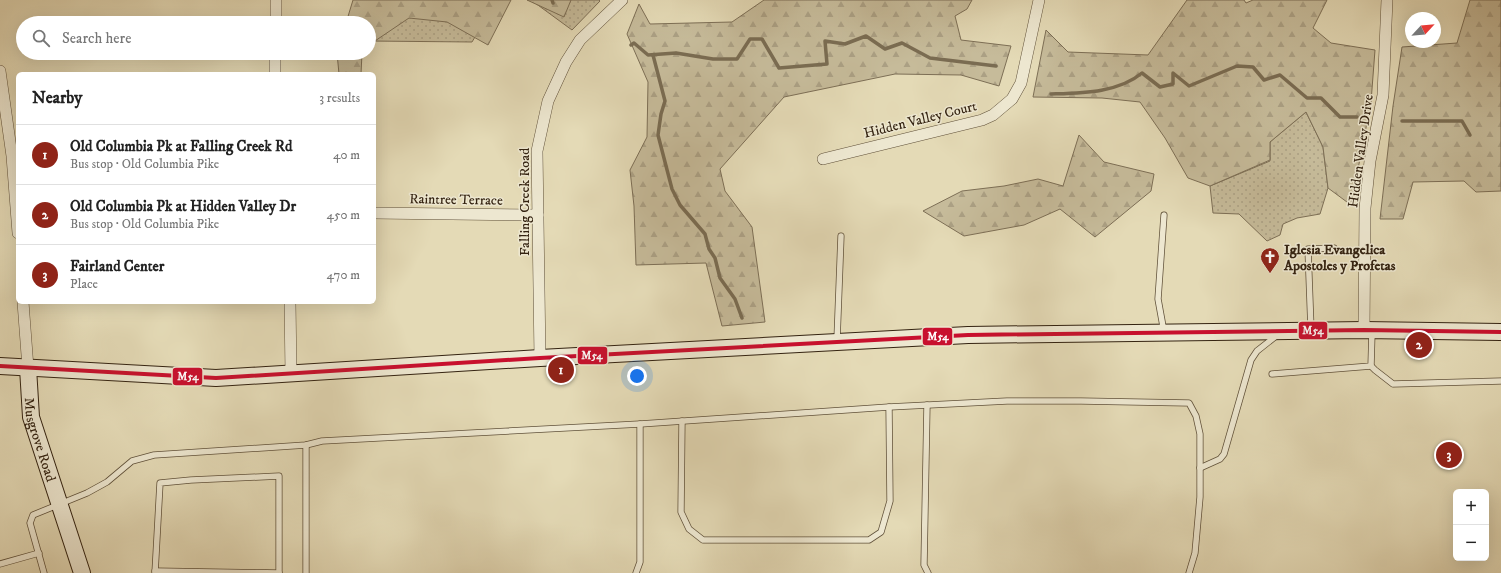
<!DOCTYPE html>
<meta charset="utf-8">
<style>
body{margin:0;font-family:"IM FELL DW Pica",serif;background:#f2f2f2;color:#222}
.controls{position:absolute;right:12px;bottom:12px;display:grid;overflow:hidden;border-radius:6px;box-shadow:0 4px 16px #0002}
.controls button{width:36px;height:36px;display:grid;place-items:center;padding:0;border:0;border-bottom:1px solid #e0e0e0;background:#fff;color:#222;font:20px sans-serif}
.compass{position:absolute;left:1405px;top:12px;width:36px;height:36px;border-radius:50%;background:#fff;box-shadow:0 4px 16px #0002;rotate:64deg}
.you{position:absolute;left:637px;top:376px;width:14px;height:14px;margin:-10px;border:3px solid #fff;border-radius:50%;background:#1a73e8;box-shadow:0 0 0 6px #1a73e833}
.badge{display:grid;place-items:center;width:26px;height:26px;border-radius:50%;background:#8f2418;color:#fff;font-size:13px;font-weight:700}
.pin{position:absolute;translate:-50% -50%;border:2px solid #fff;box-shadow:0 1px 4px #0006}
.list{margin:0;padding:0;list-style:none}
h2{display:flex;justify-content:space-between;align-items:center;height:52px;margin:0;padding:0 16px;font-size:17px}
h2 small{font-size:13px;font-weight:400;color:#767676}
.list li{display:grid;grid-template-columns:26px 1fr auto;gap:12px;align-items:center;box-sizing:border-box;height:60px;padding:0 16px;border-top:1px solid #e0e0e0}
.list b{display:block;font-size:15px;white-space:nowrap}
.list p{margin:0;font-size:13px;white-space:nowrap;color:#767676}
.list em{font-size:13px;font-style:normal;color:#767676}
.icon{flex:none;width:22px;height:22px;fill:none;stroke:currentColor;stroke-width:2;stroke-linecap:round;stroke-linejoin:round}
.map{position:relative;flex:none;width:1501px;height:573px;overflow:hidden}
.search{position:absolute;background:#fff;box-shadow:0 4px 16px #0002;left:16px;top:16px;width:360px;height:44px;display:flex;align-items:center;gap:10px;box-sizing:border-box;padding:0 14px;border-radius:22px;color:#767676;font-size:15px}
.panel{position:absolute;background:#fff;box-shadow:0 4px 16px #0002;left:16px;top:72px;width:360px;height:232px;border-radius:6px}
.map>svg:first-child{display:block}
</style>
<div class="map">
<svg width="1501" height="573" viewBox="0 0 1501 573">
<defs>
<pattern id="grass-dots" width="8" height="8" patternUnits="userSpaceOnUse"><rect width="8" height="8" fill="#c6bb9a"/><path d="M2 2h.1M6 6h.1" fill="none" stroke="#aba084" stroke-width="1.8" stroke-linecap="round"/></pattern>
<pattern id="forest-firs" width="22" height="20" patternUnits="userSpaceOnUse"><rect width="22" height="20" fill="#c6bb9a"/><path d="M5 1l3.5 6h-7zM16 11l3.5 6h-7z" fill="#aba084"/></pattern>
</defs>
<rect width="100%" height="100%" fill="#e4dab6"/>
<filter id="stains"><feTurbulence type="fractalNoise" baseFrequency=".005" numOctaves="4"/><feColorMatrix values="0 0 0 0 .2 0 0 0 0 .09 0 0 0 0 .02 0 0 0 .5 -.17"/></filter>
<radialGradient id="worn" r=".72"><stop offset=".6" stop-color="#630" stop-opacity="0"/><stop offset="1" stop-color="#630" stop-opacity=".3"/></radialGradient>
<g fill="url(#grass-dots)" stroke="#7d6f56">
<path d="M497 0 472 42 369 41V23H358Z"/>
<path d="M531 0H599L600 1 572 30Z"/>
<path d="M1306 112 1323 147 1328 188 1320 214 1297 218 1283 224 1280 235 1267 241 1239 214 1213 213 1210 186 1270 161V142Z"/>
</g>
<g fill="url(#forest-firs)" stroke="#7d6f56">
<path d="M353 0H511L488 45 447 22 409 18 369 45V23H346Z"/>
<path d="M527 0H571L564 17Z"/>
<path d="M764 0H972L967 9 955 16 961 40 1011 46 999 86 961 75 895 74 784 97 720 169 725 191 752 227 765 322 722 326 706 263 636 265 634 206 630 170 647 137 648 82 627 34 639 4 650 24 732 22Z"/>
<path d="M1187 0H1244L1246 3 1253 0H1327L1313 28 1331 43 1375 50 1371 102 1351 205 1328 188 1323 147 1306 112 1270 142V160L1210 186 1188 178 1165 138 1140 102 1102 98 1033 97 1046 30 1068 52 1148 55Z"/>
<path d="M1470 0H1501V191L1476 192 1464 181 1413 182 1403 219H1380L1393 106 1402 47 1457 43Z"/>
<path d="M337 53H362L361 74H339Z"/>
<path d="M1079 135 1104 162 1154 174 1151 191 1095 237 1060 209 1024 225 964 236 923 211 962 191 1004 186 1038 179 1063 186Z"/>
</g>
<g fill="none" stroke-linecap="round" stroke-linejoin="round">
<g stroke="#7a6c52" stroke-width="3.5">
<path d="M552 0 553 3"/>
<path d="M631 45 634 43 648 55 676 53 713 59H737L750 39H762L779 68 827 64 825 41 845 44 866 36 885 49 902 43 930 58 996 66"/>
<path d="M653 55 665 101 661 114 658 135 672 189 680 205 705 234 709 249 715 258 720 278 735 299 742 318"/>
<path d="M1051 94C1081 93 1118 93 1142 73L1160 87 1173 84V73L1189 86 1237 66 1253 67 1264 80 1280 75 1307 98H1321L1340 117H1357"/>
<path d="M1402 121H1462L1470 135"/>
</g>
<defs>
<g id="lane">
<path d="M1164 215 1158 299 1164 332"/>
<path d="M1311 329 1308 249 1334 248"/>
<path d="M837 340 841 236"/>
<path d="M1371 366 1375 370 1393 384 1501 381"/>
<path d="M1272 374 1371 366 1372 332"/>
<path d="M927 405 924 565 928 573"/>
<path d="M682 421 681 512 689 529 703 540H869L881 532 890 501 889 407"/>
<path d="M1200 468 1220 459 1224 454 1251 360 1257 351 1276 336"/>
<path d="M0 564 39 553"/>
<path d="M155 571 279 573"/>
<path d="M44 573 30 523 33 515 87 493 107 482 132 461 154 455 306 445 322 441 640 424 889 407 1007 401H1081L1189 403 1196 416 1200 434V497L1195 553 1189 573"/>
<path d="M155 573 160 483 191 480 279 476V573"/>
<path d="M306 573V445"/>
<path d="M636 573 640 562V424"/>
</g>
<g id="street">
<path d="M276 23V0"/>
<path d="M0 71 12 156 18 233"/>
<path d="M275 74V53"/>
<path d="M823 159 982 120 993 115 1012 99 1021 83 1039 0"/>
<path d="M374 213 538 215"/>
<path d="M23 302 28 368"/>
<path d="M290 302 291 374"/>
<path d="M1364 330 1365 208 1370 161 1383 95 1387 0"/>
<path d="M540 358 537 151 548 101 566 62 580 40 622 0"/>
</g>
<g id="secondary">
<path d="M0 366 216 378 540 358 968 335 1364 330 1501 332"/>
<path id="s1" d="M28 368 31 417 82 573"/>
</g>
</defs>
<use href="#lane" stroke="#60513a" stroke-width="7"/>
<use href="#street" stroke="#60513a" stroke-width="12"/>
<use href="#secondary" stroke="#342311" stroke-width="18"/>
<use href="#lane" stroke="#ede7d0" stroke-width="5.5"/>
<use href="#street" stroke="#ede7d0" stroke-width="11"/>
<use href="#secondary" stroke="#ede7d0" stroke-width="16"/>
<defs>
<path id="bus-1" d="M0 366 216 378 540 358 968 335 1364 330 1501 332"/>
</defs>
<use href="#bus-1" stroke="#ede7d0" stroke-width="7"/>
<use href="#bus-1" stroke="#c8102e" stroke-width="4"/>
</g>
<defs>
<symbol id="church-pin" viewBox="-11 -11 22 30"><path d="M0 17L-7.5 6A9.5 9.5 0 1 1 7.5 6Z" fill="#8f2418" stroke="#ede7d0"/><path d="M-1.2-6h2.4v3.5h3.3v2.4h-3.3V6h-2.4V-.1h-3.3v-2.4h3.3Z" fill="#fff"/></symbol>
</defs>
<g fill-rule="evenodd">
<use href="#church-pin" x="1259" y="246" width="22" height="30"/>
</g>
<g text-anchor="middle" stroke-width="3" stroke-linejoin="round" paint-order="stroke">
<g font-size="14" fill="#342311" stroke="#ede7d0">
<text transform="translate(920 119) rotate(-14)" y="5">Hidden Valley Court</text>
<text transform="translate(1360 151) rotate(-82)" y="5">Hidden Valley Drive</text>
<text transform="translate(456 199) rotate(1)" y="5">Raintree Terrace</text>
<text transform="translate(524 202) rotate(-90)" y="5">Falling Creek Road</text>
<text dy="5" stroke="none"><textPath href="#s1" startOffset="73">Musgrove Road</textPath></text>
</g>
<g font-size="14" font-weight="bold" fill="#342311" stroke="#ede7d0" text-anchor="start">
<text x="1284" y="254">Iglesia Evangelica<tspan x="1284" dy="16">Apostoles y Profetas</tspan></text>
</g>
</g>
<g stroke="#ede7d0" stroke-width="1.5">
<rect x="1298" y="321" width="30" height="19" rx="4" fill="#c8102e"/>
<rect x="922" y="327" width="31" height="19" rx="4" fill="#c8102e"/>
<rect x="577" y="346" width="31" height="19" rx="4" fill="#c8102e"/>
<rect x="172" y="367" width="31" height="19" rx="4" fill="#c8102e"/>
</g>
<g font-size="11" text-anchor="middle" font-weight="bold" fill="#fff">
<text x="1313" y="334">M54</text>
<text x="938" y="340">M54</text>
<text x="592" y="359">M54</text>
<text x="188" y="380">M54</text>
</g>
<rect width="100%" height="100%" filter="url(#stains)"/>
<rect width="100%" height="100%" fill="url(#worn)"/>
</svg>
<div class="controls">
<button>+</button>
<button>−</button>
</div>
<svg class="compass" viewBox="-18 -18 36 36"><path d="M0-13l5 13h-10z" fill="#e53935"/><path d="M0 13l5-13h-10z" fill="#767676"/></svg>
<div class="you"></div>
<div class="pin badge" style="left:561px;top:370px">1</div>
<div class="pin badge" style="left:1419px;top:345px">2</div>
<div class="pin badge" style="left:1449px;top:455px">3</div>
<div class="search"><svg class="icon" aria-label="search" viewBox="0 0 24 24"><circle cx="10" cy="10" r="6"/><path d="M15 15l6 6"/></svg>Search here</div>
<section class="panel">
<h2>Nearby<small>3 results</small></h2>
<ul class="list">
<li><span class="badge">1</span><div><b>Old Columbia Pk at Falling Creek Rd</b><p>Bus stop · Old Columbia Pike</p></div><em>40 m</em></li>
<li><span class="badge">2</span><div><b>Old Columbia Pk at Hidden Valley Dr</b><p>Bus stop · Old Columbia Pike</p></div><em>450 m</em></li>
<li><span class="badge">3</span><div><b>Fairland Center</b><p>Place</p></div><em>470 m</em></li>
</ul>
</section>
</div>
